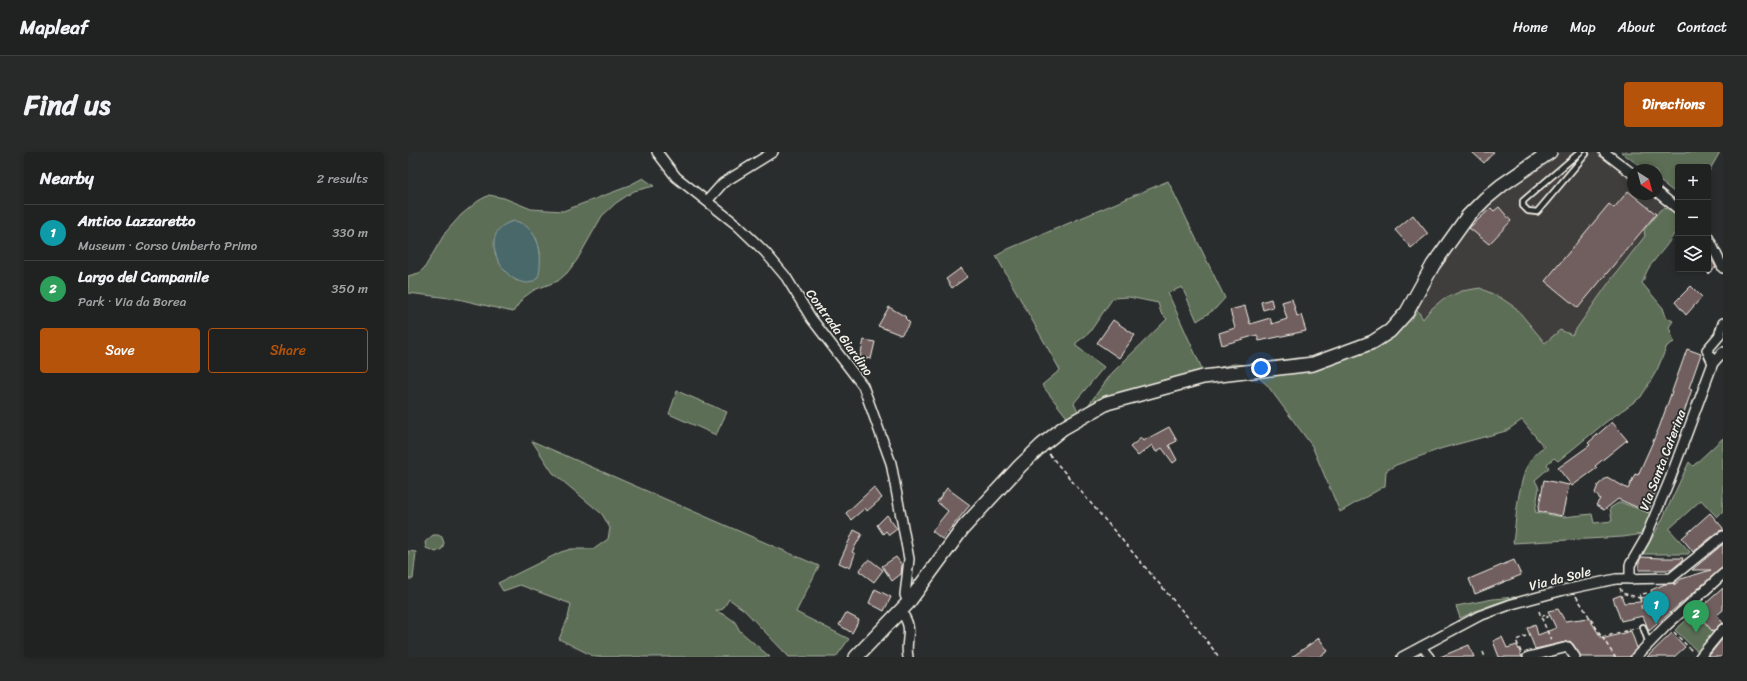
<!DOCTYPE html>
<meta charset="utf-8">
<style>
body{margin:0;font-family:Sriracha,sans-serif;background:#282a2a;color:#f1f3f6}
.controls{position:absolute;right:12px;top:12px;display:grid;overflow:hidden;border-radius:4px;box-shadow:0 2px 6px #0003}
.controls button{width:36px;height:36px;display:grid;place-items:center;padding:0;border:0;border-bottom:1px solid #3d3f40;background:#202222;color:#f1f3f6;font:20px sans-serif}
.compass{position:absolute;left:1219px;top:12px;width:36px;height:36px;border-radius:50%;background:#202222;box-shadow:0 2px 6px #0003;rotate:144deg}
.you{position:absolute;left:853px;top:216px;width:14px;height:14px;margin:-10px;border:3px solid #fff;border-radius:50%;background:#1a73e8;box-shadow:0 0 0 6px #1a73e833}
.badge{display:grid;place-items:center;width:26px;height:26px;border-radius:50%;background:#b45309;color:#fff;font-size:13px;font-weight:700}
.pin{position:absolute;translate:-50% -33px;filter:drop-shadow(0 1px 2px #0008)}
.pin::after{content:'';position:absolute;top:21px;width:14px;height:12px;background:inherit;clip-path:polygon(0 0,100% 0,50% 100%)}
.list{margin:0;padding:0;list-style:none}
h2{display:flex;justify-content:space-between;align-items:center;height:52px;margin:0;padding:0 16px;font-size:17px}
h2 small{font-size:13px;font-weight:400;color:#a2a4a5}
.list li{display:grid;grid-template-columns:26px 1fr auto;gap:12px;align-items:center;box-sizing:border-box;height:56px;padding:0 16px;border-top:1px solid #3d3f40}
.list b{display:block;font-size:15px;white-space:nowrap}
.list p{margin:0;font-size:13px;white-space:nowrap;color:#a2a4a5}
.list em{font-size:13px;font-style:normal;color:#a2a4a5}
.actions{display:flex;gap:8px;padding:12px 16px}
.actions a{flex:1;padding:9px 0;border:1px solid #b45309;border-radius:4px;text-align:center;font-size:14px;color:#b45309}
.actions .main{background:#b45309;color:#fff}
.icon{flex:none;width:22px;height:22px;fill:none;stroke:currentColor;stroke-width:2;stroke-linecap:round;stroke-linejoin:round}
.map{position:relative;flex:none;width:1315px;height:505px;overflow:hidden;border-radius:4px}
header{display:flex;align-items:center;gap:24px;box-sizing:border-box;height:56px;padding:0 20px;background:#202222;border-bottom:1px solid #3d3f40}
header strong{font-size:19px}
nav{display:flex;gap:22px;margin-inline-start:auto;font-size:14px}
.intro{display:flex;align-items:center;justify-content:space-between;box-sizing:border-box;height:96px;padding:0 24px}
h1{margin:0;font-size:28px}
.button{padding:10px 18px;border-radius:4px;background:#b45309;color:#fff;font-size:14px;font-weight:700}
main{display:flex;gap:24px;padding:0 24px}
aside{flex:1;background:#202222;border-radius:4px;box-shadow:0 2px 6px #0003}
.map>svg:first-child{display:block}
</style>
<header>
<strong>Mapleaf</strong>
<nav><a>Home</a><a>Map</a><a>About</a><a>Contact</a></nav>
</header>
<div class="intro"><h1>Find us</h1><a class="button">Directions</a></div>
<main>
<aside>
<h2>Nearby<small>2 results</small></h2>
<ul class="list">
<li><span class="badge" style="background:#0f9aa8">1</span><div><b>Antico Lazzaretto</b><p>Museum · Corso Umberto Primo</p></div><em>330 m</em></li>
<li><span class="badge" style="background:#2e9e5b">2</span><div><b>Largo del Campanile</b><p>Park · Via da Borea</p></div><em>350 m</em></li>
</ul>
<div class="actions"><a class="main">Save</a><a>Share</a></div>
</aside>
<div class="map">
<svg width="1315" height="505" viewBox="0 0 1315 505">
<rect width="100%" height="100%" fill="#2a2d2e"/>
<filter id="ink" filterUnits="userSpaceOnUse"><feTurbulence type="fractalNoise" baseFrequency=".025" numOctaves="2"/><feDisplacementMap in="SourceGraphic" scale="8" xChannelSelector="R" yChannelSelector="G"/><feConvolveMatrix kernelMatrix="1 2 1 2 8 2 1 2 1" color-interpolation-filters="sRGB"/></filter>
<g filter="url(#ink)">
<path fill="#3f3c3c" d="M1151 0H1190L1225 28V42H1244L1264 58 1256 56 1252 58 1237 78V84L1202 129 1164 183 1160 181 1138 192 1108 156 1022 158 1015 168 1010 159 1006 156 1034 110 1061 72 1087 46 1122 18Z"/>
<g fill="#5d6e57" stroke="#a8b0a0" fill-rule="evenodd">
<path d="M1213 0H1312L1300 21V15H1270V43L1249 27V18H1237Z"/>
<path d="M235 26 246 34 226 39 208 51 194 64 169 108 159 121 150 129 126 138 115 146 105 160 50 147 0 141V124L11 121 17 115 37 81 53 63 70 49 81 43 96 46 123 57 155 59 216 36ZM128 86 132 100 131 121 109 129 95 117 87 101Z"/>
<path d="M760 29 817 146 807 157 789 169 774 135 760 141 795 219 826 212 839 213 836 218 678 256 704 221 759 167 753 161 750 151 721 145 705 146 681 181 668 191V194L696 215 666 251 671 261 661 268 634 233 652 218 588 104 600 97Z"/>
<path d="M1256 56 1264 58 1269 62C1273 85 1249 101 1239 119 1237 123 1236 128 1234 131L1255 156 1258 165 1265 169 1261 175 1266 190 1259 194 1249 218 1233 245 1198 270 1150 309 1146 306 1139 312 1141 316 1127 328 1131 336 1127 360 1155 365 1184 362 1186 371 1204 369 1202 356 1212 350 1244 362 1235 382 1215 385 1105 391C1109 364 1109 309 1136 295L1114 268 1098 279 1035 296 988 313 978 319 977 334 932 360 904 294 859 233 850 225 934 206 1006 156 1010 159 1015 167 1022 158 1035 147 1054 139 1072 136 1093 146 1108 156 1137 191 1152 178 1164 183 1202 129 1237 84 1236 78 1252 58Z"/>
<path d="M269 239 319 260 308 283 261 262Z"/>
<path d="M1315 286V359L1309 365 1293 348 1261 377 1282 400 1280 402H1235L1253 370 1281 310 1285 314Z"/>
<path d="M124 289 411 414 388 460 441 487 428 505H381L336 458 321 447 315 457 308 459 319 464 327 470 332 479 362 505H187L151 487 160 466 163 452 112 433 95 439 90 431 153 400 163 397H186L200 387 202 376 194 362 145 321Z"/>
<path d="M25 383H30L34 385 36 391 34 397 28 400 18 396 17 390Z"/>
<path d="M0 399 8 400 5 427H0Z"/>
<path d="M1107 445 1083 453 1052 466 1048 454 1085 447Z"/>
<path d="M1288 460 1307 482 1292 502 1267 478Z"/>
</g>
<path fill="#4a686b" stroke="#8e9f9d" d="M107 69C127 74 134 95 132 114 132 119 131 125 127 128 125 130 121 131 118 131 112 130 106 128 101 123 83 107 77 74 107 69Z"/>
<g fill="#715e5e" stroke="#f4f1e8">
<path d="M1064 0H1086L1076 11Z"/>
<path d="M1220 39 1248 62 1170 156 1137 129 1201 52 1206 56Z"/>
<path d="M1091 55 1103 69 1081 92 1061 76 1083 56 1086 59Z"/>
<path d="M1005 63 1020 82 1003 96 987 78Z"/>
<path d="M1300 102 1308 115 1300 122Z"/>
<path d="M553 116 559 125 544 136 538 127Z"/>
<path d="M1283 134 1294 145 1278 163 1267 150Z"/>
<path d="M863 147 865 155 855 158 853 150Z"/>
<path d="M884 147 889 164 893 163 898 179 851 189 849 183 814 193 811 181 827 176 822 158 837 154 842 172 862 166 864 172 879 167 874 150Z"/>
<path d="M481 155 498 165 497 166 502 171 493 183 470 174Z"/>
<path d="M705 168 727 183 711 206 689 191Z"/>
<path d="M456 188 467 190 463 207 452 205Z"/>
<path d="M1279 197 1293 202 1281 236 1284 237 1267 287 1248 331 1250 332 1240 360 1210 347 1196 358 1188 353 1192 347 1187 341 1190 333 1199 325 1220 337 1227 322 1230 323 1251 276Z"/>
<path d="M1204 270 1219 288 1187 314 1189 316 1164 334 1150 316 1182 293 1180 291Z"/>
<path d="M761 275 769 289 761 293 769 308 765 311 754 296 748 300 744 293 730 304 722 295 733 286 735 289Z"/>
<path d="M1136 328 1161 333 1154 364 1130 359Z"/>
<path d="M466 335 474 346 459 359 457 356 443 368 438 361Z"/>
<path d="M539 336 562 353 534 387 524 379 540 359 529 350Z"/>
<path d="M1302 361 1315 376V378L1311 379 1285 400 1274 386Z"/>
<path d="M479 363 489 377 481 383 478 379 475 382 469 373Z"/>
<path d="M446 378 454 382 444 400 447 402 442 416 431 411Z"/>
<path d="M1315 392V415L1241 479 1235 464 1213 469 1205 446 1213 443 1216 451 1233 450 1232 446 1244 444 1243 438 1257 432 1267 431 1266 433 1273 427 1303 418H1284Z"/>
<path d="M488 405 494 413 493 422 484 429 474 414Z"/>
<path d="M1233 405 1252 406H1275L1274 409 1263 418H1231V410Z"/>
<path d="M461 407 475 418 466 430 451 419Z"/>
<path d="M1106 408 1113 423 1067 442 1061 427Z"/>
<path d="M1315 436V458L1309 463 1315 471 1311 473 1305 480 1288 460Z"/>
<path d="M467 437 483 445 476 459 461 451Z"/>
<path d="M1150 457 1157 469 1181 466 1194 487 1223 479 1229 496 1221 505H1173L1165 492 1162 489 1127 497 1119 476 1127 472 1130 483 1148 476 1140 459Z"/>
<path d="M438 461 451 468 444 481 431 473Z"/>
<path d="M1264 481 1277 495 1266 505H1239Z"/>
<path d="M1094 485 1099 496 1109 493 1114 505H1091L1085 489Z"/>
<path d="M911 486 920 499 911 505H884Z"/>
<path d="M1315 486V505H1300Z"/>
<path d="M1061 493 1066 505H1032Z"/>
</g>
<g fill="none" stroke-linecap="round" stroke-linejoin="round">
<defs>
<g id="service">
<path d="M1172 0 1115 49V54L1120 59 1129 60 1178 2"/>
<path d="M1235 475 1241 492"/>
</g>
<path id="pedestrian" d="M1013 494 1022 505"/>
<g id="minor">
<path d="M249 0 268 25 329 73 357 100 378 125 403 166 455 234 483 311 501 407 497 443 500 451"/>
<path d="M1196 0 1225 22"/>
<path d="M1249 40 1270 57"/>
<path d="M299 49 315 31 365 0"/>
<path d="M1300 85 1315 116"/>
<path d="M1305 211 1299 198 1311 184 1315 171"/>
<path d="M1222 427V413L1237 387 1262 327 1305 211 1315 200"/>
<path d="M492 458C508 479 496 485 500 505"/>
<path d="M994 505 1071 464 1104 452 1156 438 1208 427 1263 426 1315 384"/>
<path d="M1120 505 1160 495 1167 505"/>
<path d="M1228 505 1259 473 1315 422"/>
<path d="M1292 505 1315 477"/>
</g>
<path id="secondary" d="M448 505 500 451 555 376 612 314 634 293 655 276 699 251 736 241 795 225 905 212 965 190 982 179 999 160 1025 113 1060 64 1077 47 1094 33 1142 0"/>
</defs>
<use href="#service" stroke="#f4f1e8" stroke-width="8"/>
<use href="#pedestrian" stroke="#f4f1e8" stroke-width="10"/>
<use href="#minor" stroke="#f4f1e8" stroke-width="12"/>
<use href="#secondary" stroke="#f4f1e8" stroke-width="16"/>
<g stroke="#f4f1e8" stroke-width="1.5" stroke-dasharray="4 3" stroke-linecap="butt">
<path d="M641 302 788 475 811 505"/>
<path d="M1212 436 1214 441 1232 446"/>
<path d="M1168 444 1207 505"/>
<path d="M1232 446V442L1242 441"/>
<path d="M1232 446 1234 459"/>
<path d="M1131 459 1133 465 1139 462 1140 465 1134 467 1144 490"/>
<path d="M1266 480 1284 499"/>
<path d="M1194 485 1229 476"/>
<path d="M1075 500 1077 505"/>
<path d="M1113 500 1108 488 1118 484"/>
</g>
<use href="#service" stroke="#2a2d2e" stroke-width="4.5"/>
<use href="#pedestrian" stroke="#2a2d2e" stroke-width="7"/>
<use href="#minor" stroke="#2a2d2e" stroke-width="9"/>
<use href="#secondary" stroke="#2a2d2e" stroke-width="13"/>
</g>
</g>
<g text-anchor="middle" stroke-width="3.5" stroke-linejoin="round" paint-order="stroke">
<g font-size="13" fill="#f4f1e8" stroke="#2a2d2e">
<text transform="translate(432 180) rotate(54)" y="5">Contrada Giardino</text>
<text transform="translate(1254 308) rotate(-69)" y="5">Via Santa Caterina</text>
<text transform="translate(1152 426) rotate(-14)" y="5">Via da Sole</text>
</g>
</g>
</svg>
<div class="controls">
<button>+</button>
<button>−</button>
<button><svg class="icon" aria-label="layers" viewBox="0 0 24 24"><path d="M12 4l9 5-9 5-9-5zM3 14l9 5 9-5"/></svg></button>
</div>
<svg class="compass" viewBox="-18 -18 36 36"><path d="M0-13l5 13h-10z" fill="#e53935"/><path d="M0 13l5-13h-10z" fill="#a2a4a5"/></svg>
<div class="you"></div>
<div class="pin badge" style="left:1248px;top:472px;background:#0f9aa8">1</div>
<div class="pin badge" style="left:1288px;top:481px;background:#2e9e5b">2</div>
</div>
</main>
